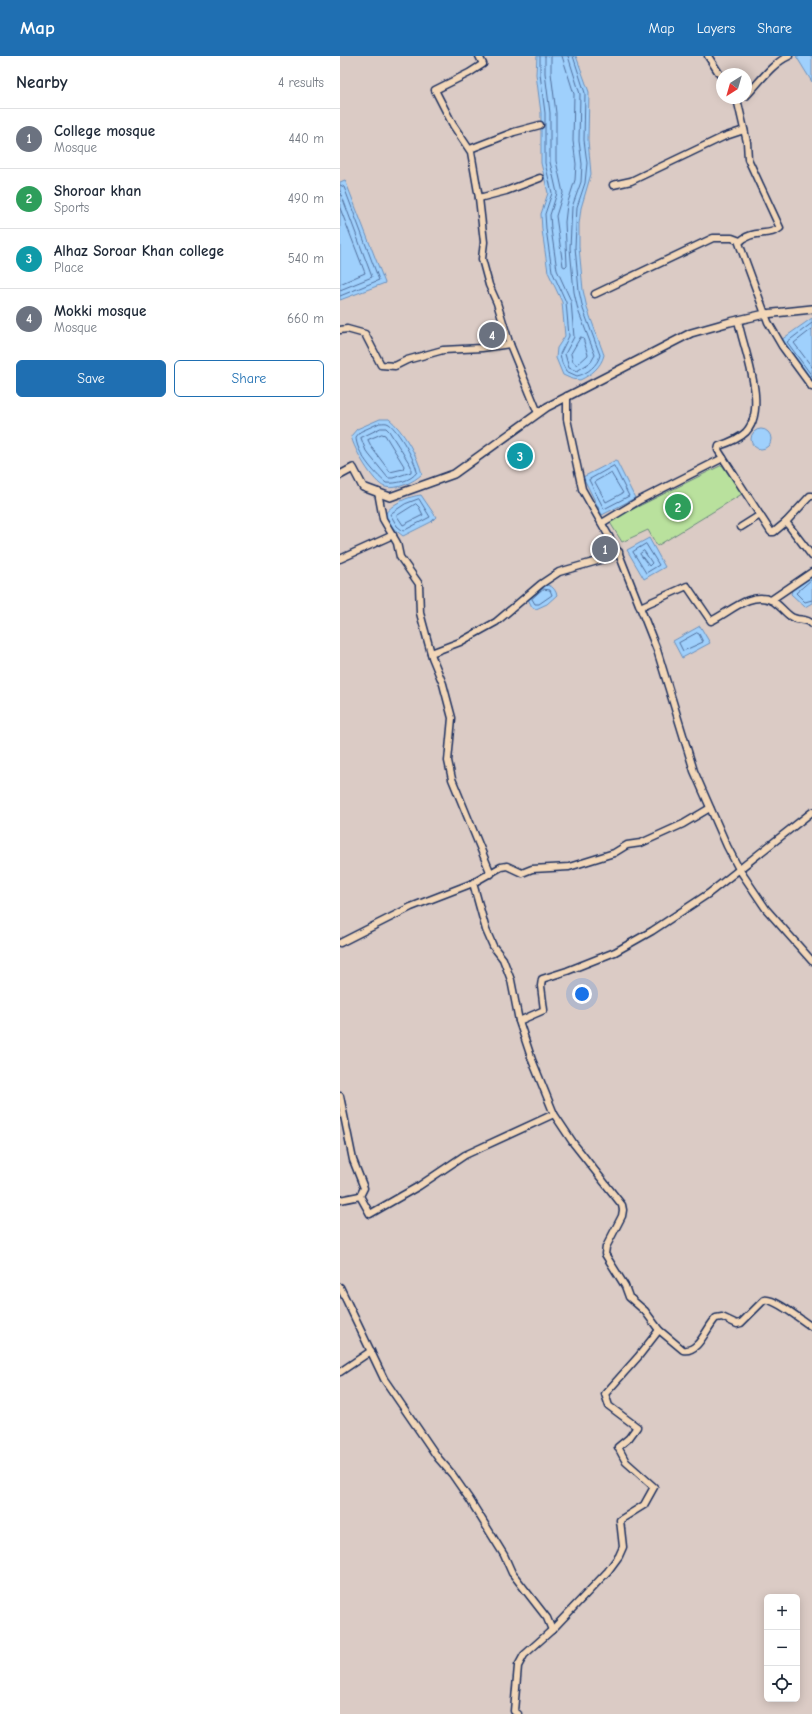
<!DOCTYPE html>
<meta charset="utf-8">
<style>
body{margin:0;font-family:"Comic Neue",sans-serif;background:#f2f2f3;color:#1f2937}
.controls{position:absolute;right:12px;bottom:12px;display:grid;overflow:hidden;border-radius:6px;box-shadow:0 2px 10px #0003}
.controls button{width:36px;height:36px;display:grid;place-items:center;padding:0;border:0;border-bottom:1px solid #e0e1e3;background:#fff;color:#1f2937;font:20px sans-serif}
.compass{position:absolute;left:376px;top:12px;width:36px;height:36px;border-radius:50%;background:#fff;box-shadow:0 2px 10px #0003;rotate:217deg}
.you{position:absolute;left:242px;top:938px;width:14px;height:14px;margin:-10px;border:3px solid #fff;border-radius:50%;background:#1a73e8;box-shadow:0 0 0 6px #1a73e833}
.badge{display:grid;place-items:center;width:26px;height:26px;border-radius:50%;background:#1f6fb2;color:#fff;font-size:13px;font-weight:700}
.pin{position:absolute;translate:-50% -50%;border:2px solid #fff;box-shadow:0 1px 4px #0006}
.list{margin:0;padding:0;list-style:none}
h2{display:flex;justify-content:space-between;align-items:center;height:52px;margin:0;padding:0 16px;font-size:17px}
h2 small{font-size:13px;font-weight:400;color:#747a83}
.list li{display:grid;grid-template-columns:26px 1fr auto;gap:12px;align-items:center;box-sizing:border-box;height:60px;padding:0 16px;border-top:1px solid #e0e1e3}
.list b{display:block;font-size:15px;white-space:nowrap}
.list p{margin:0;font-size:13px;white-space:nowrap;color:#747a83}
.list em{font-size:13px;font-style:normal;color:#747a83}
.actions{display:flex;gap:8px;padding:12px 16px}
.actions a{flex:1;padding:9px 0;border:1px solid #1f6fb2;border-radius:6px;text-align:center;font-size:14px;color:#1f6fb2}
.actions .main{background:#1f6fb2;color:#fff}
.icon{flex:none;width:22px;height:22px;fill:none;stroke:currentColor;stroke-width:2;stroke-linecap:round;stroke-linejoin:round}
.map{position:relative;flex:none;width:472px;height:1658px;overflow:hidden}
header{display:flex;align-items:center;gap:24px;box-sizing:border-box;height:56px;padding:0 20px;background:#1f6fb2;color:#fff}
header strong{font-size:19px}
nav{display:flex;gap:22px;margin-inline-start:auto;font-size:14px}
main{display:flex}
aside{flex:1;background:#fff}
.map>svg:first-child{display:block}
</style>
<header>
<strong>Map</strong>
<nav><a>Map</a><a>Layers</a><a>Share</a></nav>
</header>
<main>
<aside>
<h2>Nearby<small>4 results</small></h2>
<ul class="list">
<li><span class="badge" style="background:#6b7280">1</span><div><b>College mosque</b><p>Mosque</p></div><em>440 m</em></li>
<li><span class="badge" style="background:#2e9e5b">2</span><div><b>Shoroar khan</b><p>Sports</p></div><em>490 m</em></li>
<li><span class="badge" style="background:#0f9aa8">3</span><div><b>Alhaz Soroar Khan college</b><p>Place</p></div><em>540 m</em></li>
<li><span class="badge" style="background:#6b7280">4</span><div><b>Mokki mosque</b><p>Mosque</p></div><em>660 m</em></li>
</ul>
<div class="actions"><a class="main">Save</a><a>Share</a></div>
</aside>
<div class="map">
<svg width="472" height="1658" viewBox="0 0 472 1658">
<rect width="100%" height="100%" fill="#dbcbc5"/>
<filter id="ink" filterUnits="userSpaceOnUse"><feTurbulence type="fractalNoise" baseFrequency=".025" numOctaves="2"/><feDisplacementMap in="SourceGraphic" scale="8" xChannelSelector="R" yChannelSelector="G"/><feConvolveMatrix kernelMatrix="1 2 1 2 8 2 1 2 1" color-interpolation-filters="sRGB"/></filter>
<g filter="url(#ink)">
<path fill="#b9e19d" stroke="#6a887e" d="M382 409 402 438 317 490 308 474 282 486 269 465Z"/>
<g fill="#9fd0fc" stroke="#6a90bd">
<path d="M197 0H236L249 36 248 84 251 118 241 152 239 168V191L243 234 247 252 264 299C261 311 251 319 240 324L232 323 223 319 216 302 217 292 225 280 222 246 208 216 202 174 201 158 208 137 201 107V57L196 18Z"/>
<path d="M456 0H472V26Z"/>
<path d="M5 124 45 227 0 244V126Z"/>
<path d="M472 262V326L441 284Z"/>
<path d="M40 363H49C63 374 78 401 82 418 74 426 57 434 45 431 33 427 14 393 11 380L17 373Z"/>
<circle cx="421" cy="383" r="10"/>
<path d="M276 404 295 442 262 459 243 421Z"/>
<path d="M81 439 96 461 91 466 63 480 54 473 44 460C50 448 69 440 81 439Z"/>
<path d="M309 482 325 511 304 523 287 494Z"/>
<path d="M472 518V547L465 551 451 538 452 534Z"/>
<path d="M202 529C210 529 214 530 217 539L207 548 196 553 192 551 188 543Z"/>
<path d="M360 570 370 587 342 602 333 585Z"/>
</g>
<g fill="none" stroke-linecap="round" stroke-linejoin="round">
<g stroke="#506f9d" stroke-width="1">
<path d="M200 0V18L205 57V107L212 137 205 158 206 173 212 215 226 246 229 280 220 298 222 307 226 315 237 320C247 318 258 309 260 299L243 253 239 235 235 191 237 151 245 127 247 107 244 84 245 37 233 0"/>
<path d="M205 0V17L210 57V106L217 137 210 159 211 173 217 214 231 245 234 281 225 298 229 312 237 315 251 306 255 299 238 254 234 236 230 192 232 151 241 126 242 108 239 85 240 38 228 0"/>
<path d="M211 0V17L216 57V105L223 137 216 160 223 210 225 211 227 209 225 166 227 149 235 124 236 108 233 85 234 38 222 0"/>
<path d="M0 129 4 131 39 224 0 240"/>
<path d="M0 135 32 221 0 234"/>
<path d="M0 152 25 217 0 228"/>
<path d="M472 267 447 286 472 320"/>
<path d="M472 273 454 287 472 311"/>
<path d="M241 281 243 282 248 299 237 309 233 306 231 298Z"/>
<path d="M40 367C44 367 46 366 49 368 58 374 76 406 77 416 71 425 56 428 46 427 34 417 16 396 16 381L20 376Z"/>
<path d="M41 372H46L49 375 71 410V416L53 422H48L26 395 21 382Z"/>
<path d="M42 378 45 379 64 410 63 413 50 416 32 392 28 384Z"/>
<path d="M274 410 289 440 264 453 249 424Z"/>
<path d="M271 417 283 437 266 446 255 426Z"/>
<path d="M79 443 90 461 63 475 57 470 50 458 65 448Z"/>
<path d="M76 448 79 451 83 459 63 469 57 460Z"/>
<path d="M306 488 319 509 306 517 293 496Z"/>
<path d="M304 495 312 507 309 510 300 498Z"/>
<path d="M472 523 456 537 465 546 472 544"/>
<path d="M203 533 210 534 212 539 199 548H195L192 543Z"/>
<path d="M357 577 359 578 363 586 343 595 339 587Z"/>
</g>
<defs>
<g id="minor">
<path d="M139 0 143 8 129 17 95 34 113 69 131 96 139 142 144 186 142 203 149 229 157 247 169 286 198 357"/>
<path d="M368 0 382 22"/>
<path d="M406 40C420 26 431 8 449 0"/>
<path d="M395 42 398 47 407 86 408 103 440 172C430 181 410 173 399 187L428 266 442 290 472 331"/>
<path d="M130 93 174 76 200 69"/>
<path d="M273 129 291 125 383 81 404 74"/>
<path d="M139 142 166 135 200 122"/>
<path d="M255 238 373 182H392L400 185"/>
<path d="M0 274 7 273 25 278 41 309 55 310 67 304 103 294 142 292 170 288"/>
<path d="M227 340V363L242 433 279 498 317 594 354 715 387 790 399 813 426 853 472 905"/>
<path d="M383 402 378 394 379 390C388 387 399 383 406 376 429 351 403 293 398 264"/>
<path d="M38 436 43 463 57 487 60 501 79 528 80 557 92 601 103 628 112 662 108 705 112 723 151 818"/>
<path d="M446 466 470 440H472"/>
<path d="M262 467 300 444 383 402 431 476H434L446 466 472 500"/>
<path d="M401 471 420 459"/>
<path d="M0 503 53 479"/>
<path d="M431 544 472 516"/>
<path d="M300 551 347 530 371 565C389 557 409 535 431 544 438 547 444 556 450 560 457 566 466 561 472 568"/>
<path d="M91 597 120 586 156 566 201 528 219 516 271 501 279 496"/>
<path d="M472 756 368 838 312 875 275 896 227 915 202 923 201 930 204 954 179 965 192 1004 214 1058 234 1088 282 1149 283 1154 282 1160 266 1191 265 1198 285 1230 289 1241 305 1255 319 1274 343 1294C359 1297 366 1272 376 1262L382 1261 397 1268 401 1267 424 1244C434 1241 462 1265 472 1271"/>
<path d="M0 887 71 851 133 827"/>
<path d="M179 965 171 924 163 903 153 890 146 874 133 827 161 811 167 810 182 817 192 813 229 811 274 797 287 789 301 787 343 768 370 752"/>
<path d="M0 1040 13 1104 24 1132 20 1140"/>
<path d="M0 1144 20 1140 30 1158 79 1130 125 1099 214 1058"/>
<path d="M0 1231 44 1323 98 1402 112 1418 130 1444 164 1499 172 1517 207 1562 212 1574"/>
<path d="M0 1316 31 1295"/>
<path d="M178 1658 174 1655 178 1610 184 1599 212 1574 268 1515 279 1500 283 1491 280 1464 304 1449 314 1431 286 1406 278 1391 289 1382 297 1371 269 1350 265 1338 298 1301 319 1274"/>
</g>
<path id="tertiary" d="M0 419 13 412 23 431 50 441 114 418 207 351 351 277 390 266 425 258 472 253"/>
</defs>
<use href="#minor" stroke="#1b2f5e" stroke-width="9"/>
<use href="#tertiary" stroke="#1b2f5e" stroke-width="10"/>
<use href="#minor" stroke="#f2d7b9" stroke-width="6"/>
<use href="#tertiary" stroke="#f2d7b9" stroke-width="7"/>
</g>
</g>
</svg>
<div class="controls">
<button>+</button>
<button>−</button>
<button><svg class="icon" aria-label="locate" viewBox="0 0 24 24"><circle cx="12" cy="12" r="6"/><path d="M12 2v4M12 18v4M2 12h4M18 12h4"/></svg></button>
</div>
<svg class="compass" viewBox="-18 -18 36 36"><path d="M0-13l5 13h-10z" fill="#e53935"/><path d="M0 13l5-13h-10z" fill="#747a83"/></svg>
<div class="you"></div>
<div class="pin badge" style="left:265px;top:493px;background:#6b7280">1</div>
<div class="pin badge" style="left:338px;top:451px;background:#2e9e5b">2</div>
<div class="pin badge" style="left:180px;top:400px;background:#0f9aa8">3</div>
<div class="pin badge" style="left:152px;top:279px;background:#6b7280">4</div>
</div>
</main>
